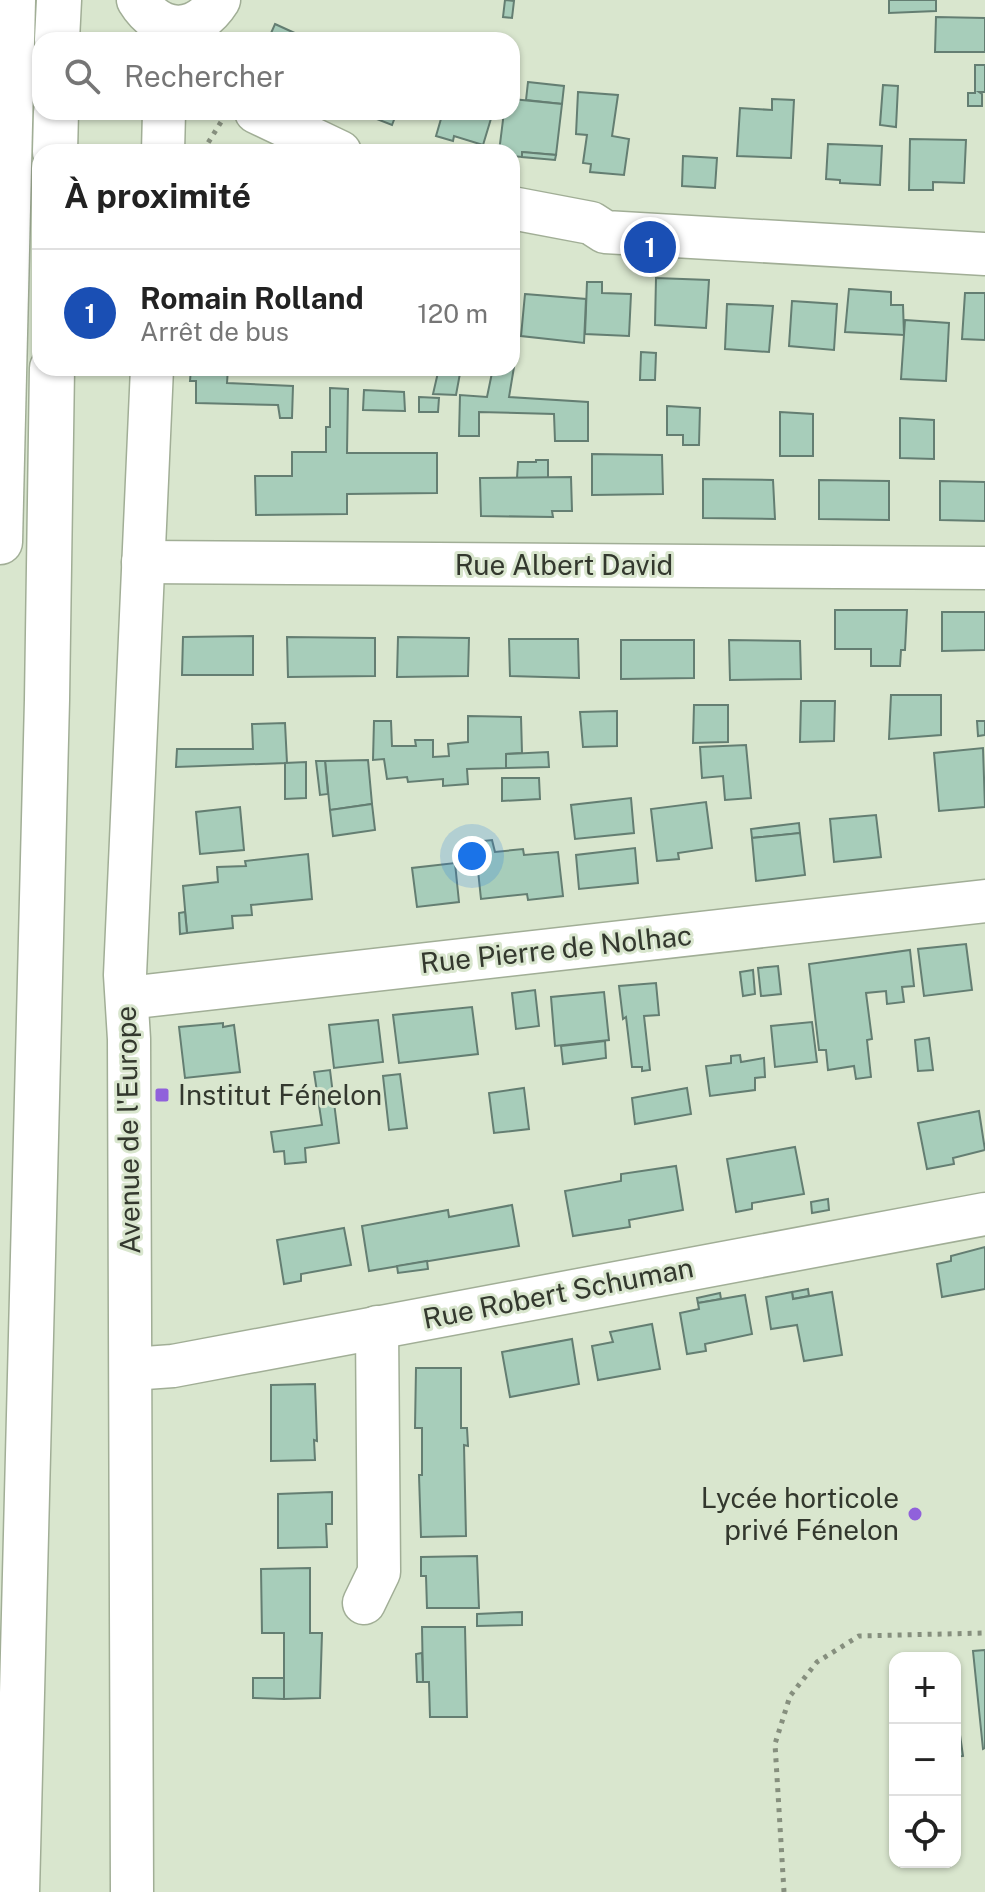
<!DOCTYPE html>
<html lang="fr">
<meta charset="utf-8">
<style>
body{margin:0;font-family:"Public Sans",sans-serif;background:#f6f6f6;color:#222}
.controls{position:absolute;right:24px;bottom:24px;display:grid;overflow:hidden;border-radius:16px;box-shadow:0 2px 6px #0004}
.controls button{width:72px;height:72px;display:grid;place-items:center;padding:0;border:0;border-bottom:2px solid #e0e0e0;background:#fff;color:#222;font:40px sans-serif}
.you{position:absolute;left:472px;top:856px;width:28px;height:28px;margin:-20px;border:6px solid #fff;border-radius:50%;background:#1a73e8;box-shadow:0 0 0 12px #1a73e833}
.badge{display:grid;place-items:center;width:52px;height:52px;border-radius:50%;background:#111827;color:#fff;font-size:26px;font-weight:700}
.pin{position:absolute;translate:-50% -50%;border:4px solid #fff;box-shadow:0 2px 8px #0006}
.list{margin:0;padding:0;list-style:none}
h2{display:flex;justify-content:space-between;align-items:center;height:104px;margin:0;padding:0 32px;font-size:34px}
h2 small{font-size:26px;font-weight:400;color:#767676}
.list li{display:grid;grid-template-columns:52px 1fr auto;gap:24px;align-items:center;box-sizing:border-box;height:128px;padding:0 32px;border-top:2px solid #e0e0e0}
.list b{display:block;font-size:30px;white-space:nowrap}
.list p{margin:0;font-size:26px;white-space:nowrap;color:#767676}
.list em{font-size:26px;font-style:normal;color:#767676}
.icon{flex:none;width:44px;height:44px;fill:none;stroke:currentColor;stroke-width:2;stroke-linecap:round;stroke-linejoin:round}
.map{position:relative;flex:none;width:985px;height:1892px;overflow:hidden}
.search{position:absolute;background:#fff;box-shadow:0 2px 6px #0004;left:32px;top:32px;width:488px;height:88px;display:flex;align-items:center;gap:20px;box-sizing:border-box;padding:0 28px;border-radius:24px;color:#767676;font-size:30px}
.panel{position:absolute;background:#fff;box-shadow:0 2px 6px #0004;left:32px;top:144px;width:488px;height:232px;border-radius:24px}
.map>svg:first-child{display:block}
</style>
<div class="map">
<svg width="985" height="1892" viewBox="0 0 985 1892">
<rect width="100%" height="100%" fill="#d9e6ce"/>
<g fill="#a7cdba" stroke="#647e72" stroke-width="2">
<path d="M505 0 514 1 512 18 503 17Z"/>
<path d="M889 0H936V11L889 13Z"/>
<path d="M936 17 985 18V52H935Z"/>
<path d="M275 24 310 40H268Z"/>
<path d="M975 65H985V92H979L982 94V106H968V93H975Z"/>
<path d="M528 82 564 86 562 104 526 100Z"/>
<path d="M883 85 898 86 896 127 880 125Z"/>
<path d="M578 92 618 95 612 136 629 139 624 175 590 172 591 164 583 163 587 135 576 134Z"/>
<path d="M512 99 562 104 556 155 522 152V157L512 156V152H499L504 112H512Z"/>
<path d="M772 99 794 100 791 158 737 156 740 108 772 110Z"/>
<path d="M359 112H397L392 125Z"/>
<path d="M443 112H493L483 145 454 136 453 141 436 136Z"/>
<path d="M910 139 966 140 964 183 933 182V190H909Z"/>
<path d="M828 144 882 146 880 185 840 183V180L826 179Z"/>
<path d="M522 152 556 155 555 160 522 157Z"/>
<path d="M683 156 717 158 715 188 682 186Z"/>
<path d="M656 278 709 280 706 328 655 325Z"/>
<path d="M587 282H602V293L631 294 629 336 585 334Z"/>
<path d="M849 289 891 292V305H903L904 335 845 332Z"/>
<path d="M965 293H985V340L962 339Z"/>
<path d="M525 294 586 299 584 343 521 336Z"/>
<path d="M792 301 837 304 834 350 789 346Z"/>
<path d="M727 304 773 306 769 352 725 349Z"/>
<path d="M905 320 949 323 946 381 901 379Z"/>
<path d="M641 352 656 353 655 380H640Z"/>
<path d="M512 366 514 367 509 397 588 402V441H555L554 414 479 412V436H459L460 395 487 397 493 368Z"/>
<path d="M191 368H228L227 383 293 386 292 418H280L278 405 196 403V381H190Z"/>
<path d="M439 368H461L456 395 433 394Z"/>
<path d="M330 388 348 389 347 453H437V493L347 494V514L256 515 255 476H292V452H326V427H330Z"/>
<path d="M364 390 404 392 405 411 363 410Z"/>
<path d="M419 397 439 398 438 412H419Z"/>
<path d="M667 406 700 408 699 445H683V435H667Z"/>
<path d="M780 412 813 414V456H780Z"/>
<path d="M900 418 934 420V459L900 458Z"/>
<path d="M592 454 662 455 663 494 592 495Z"/>
<path d="M536 460H548V479L517 478 518 462H536Z"/>
<path d="M571 477 572 511H552L553 517 481 516 480 478Z"/>
<path d="M703 479 773 480 775 519 703 518Z"/>
<path d="M819 480 889 481V520L819 519Z"/>
<path d="M940 481 985 482V521L940 520Z"/>
<path d="M835 610H907L905 650H901L900 666H871V649H835Z"/>
<path d="M942 612H985V650L942 651Z"/>
<path d="M253 636V675H182L183 637Z"/>
<path d="M287 637 375 638V676L288 677Z"/>
<path d="M398 637 469 638 468 676 397 677Z"/>
<path d="M509 639H578L579 678 510 676Z"/>
<path d="M621 640H694V678L621 679Z"/>
<path d="M729 640 800 641 801 679 730 680Z"/>
<path d="M891 695H941V735L889 739Z"/>
<path d="M801 701H835L834 741 800 742Z"/>
<path d="M694 705H728V742L693 743Z"/>
<path d="M617 711V746L583 747 580 712Z"/>
<path d="M468 716 521 717 522 753 506 754V768L467 769 468 784 443 786V779L408 782 407 777 387 779 384 759 373 760 374 721H391L392 746H416L415 740H433V757L449 756 448 744 468 742Z"/>
<path d="M977 721H985V735L978 736Z"/>
<path d="M285 723 287 763 176 767 177 749H253L252 724Z"/>
<path d="M746 745 751 798 725 800 723 776 702 778 700 747Z"/>
<path d="M983 748 985 807 939 811 934 753Z"/>
<path d="M548 752 549 767 506 768V754Z"/>
<path d="M368 760 372 804 330 810 325 761Z"/>
<path d="M316 761H325L328 794 320 795Z"/>
<path d="M306 762V798L285 799V763Z"/>
<path d="M502 778H539L540 799 502 801Z"/>
<path d="M631 798 634 833 575 839 571 805Z"/>
<path d="M706 802 712 848 678 853 679 859 657 861 651 809Z"/>
<path d="M372 804 375 830 333 836 330 810Z"/>
<path d="M240 807 244 850 200 854 196 812Z"/>
<path d="M876 815 881 857 834 862 830 819Z"/>
<path d="M799 823 800 833 752 838 751 829Z"/>
<path d="M800 833 805 875 756 881 752 838Z"/>
<path d="M492 840 495 852 523 849 524 855 558 852 563 896 528 900 527 894 481 899 475 842Z"/>
<path d="M635 848 638 883 579 889 576 855Z"/>
<path d="M308 854 312 899 251 905 252 915 232 916 233 928 187 933 183 886 218 882 217 867 246 866 245 861Z"/>
<path d="M455 863 459 902 417 907 412 868Z"/>
<path d="M185 912 187 933 180 934 179 913Z"/>
<path d="M966 944 972 990 924 996 918 949Z"/>
<path d="M910 950 914 986 902 987 904 1002 887 1004 886 991 866 993 872 1039 867 1040 871 1077 856 1079 854 1066 828 1070 826 1050H819L809 964Z"/>
<path d="M778 966 781 994 761 996 758 968Z"/>
<path d="M753 970 755 994 743 996 740 972Z"/>
<path d="M656 983 659 1015 644 1016 650 1070 642 1071V1067H632L626 1017 623 1019 619 986Z"/>
<path d="M535 990 539 1026 516 1029 512 993Z"/>
<path d="M604 992 609 1040 555 1046 551 997Z"/>
<path d="M472 1007 478 1054 399 1063 393 1015Z"/>
<path d="M378 1020 383 1062 334 1068 329 1025Z"/>
<path d="M812 1022 817 1062 775 1067 771 1026Z"/>
<path d="M223 1023V1027L234 1025 240 1072 185 1078 179 1027Z"/>
<path d="M929 1038 933 1070 918 1071 915 1040Z"/>
<path d="M605 1041 606 1058 563 1064 561 1046Z"/>
<path d="M740 1055 741 1062 764 1058 765 1077 755 1078V1090L710 1096 706 1066 731 1063V1056Z"/>
<path d="M330 1070 339 1143 305 1148 306 1162 285 1164 284 1151 274 1152 271 1132 322 1125 314 1072Z"/>
<path d="M400 1074 407 1128 389 1130 383 1076Z"/>
<path d="M524 1088 529 1129 494 1133 489 1093Z"/>
<path d="M687 1088 691 1114 635 1124 632 1098Z"/>
<path d="M979 1111 985 1150 953 1158 954 1164 927 1169 918 1123Z"/>
<path d="M795 1147 804 1194 752 1203V1209L736 1212 727 1159Z"/>
<path d="M676 1166 683 1210 629 1220 630 1227 573 1236 565 1191 621 1181V1174Z"/>
<path d="M828 1199 829 1210 812 1213 811 1202Z"/>
<path d="M512 1205 519 1246 369 1271 362 1226 448 1210 449 1217Z"/>
<path d="M344 1228 351 1265 301 1274V1281L284 1284 277 1240Z"/>
<path d="M985 1247V1289L942 1297 937 1264 951 1261V1256Z"/>
<path d="M427 1261 428 1269 398 1273 397 1266Z"/>
<path d="M808 1289 809 1296 793 1299 792 1292Z"/>
<path d="M792 1292 793 1299 832 1292 842 1355 804 1361 797 1325 771 1329 766 1297Z"/>
<path d="M720 1293 721 1299 698 1303 697 1298Z"/>
<path d="M745 1295 752 1334 705 1344 706 1351 687 1354 680 1313 699 1309 698 1303Z"/>
<path d="M652 1324 660 1369 598 1380 592 1346 613 1342 610 1332Z"/>
<path d="M572 1339 579 1384 510 1397 502 1352Z"/>
<path d="M416 1368H461V1428H467L468 1446 464 1445 466 1536 421 1537 419 1475H422V1428H415Z"/>
<path d="M315 1384 317 1441 314 1440 315 1460 271 1461V1385Z"/>
<path d="M332 1492V1524H326L327 1547 278 1548V1494Z"/>
<path d="M477 1556 479 1608H427L426 1576H421V1557Z"/>
<path d="M310 1568V1633H322L320 1698 284 1699V1633H262L261 1569Z"/>
<path d="M522 1612V1625L477 1626V1614Z"/>
<path d="M422 1627H465L467 1717H430L429 1682H423Z"/>
<path d="M985 1650V1748L983 1749 973 1651Z"/>
<path d="M422 1653 423 1682H417L416 1654Z"/>
<path d="M253 1678H284V1699L253 1698Z"/>
<path d="M955 1700 963 1756 955 1757Z"/>
</g>
<g fill="none" stroke-linecap="round" stroke-linejoin="round">
<defs>
<g id="street">
<path d="M138 0C160 36 197 35 219 0"/>
<path d="M256 112 340 152"/>
<path d="M163 152 164 112"/>
<path d="M512 208 591 223 605 232 985 254"/>
<path d="M143 562 985 568"/>
<path d="M127 998 985 901"/>
<path d="M131 1369 173 1366 985 1214"/>
<path d="M364 1603 379 1572 377 1327"/>
<path d="M132 1892 129 1039 125 975 152 368"/>
</g>
<g id="highway">
<path d="M57 40 59 0"/>
<path d="M55 152 56 112"/>
<path d="M0 542 13 0"/>
<path d="M17 1892 47 700 52 368"/>
</g>
</defs>
<use href="#street" stroke="#a1ae96" stroke-width="45"/>
<use href="#highway" stroke="#a1ae96" stroke-width="47"/>
<g stroke="#868f7e" stroke-width="5" stroke-dasharray="4 6" stroke-linecap="butt">
<path d="M203 151 221 122"/>
<path d="M784 1892 775 1744 790 1696 817 1662 859 1636 985 1633"/>
</g>
<use href="#street" stroke="#fff" stroke-width="42"/>
<use href="#highway" stroke="#fff" stroke-width="44"/>
</g>
<g fill="#9061db" stroke="#d9e6ce" stroke-width="3">
<rect x="154" y="1087" width="16" height="16" rx="4"/>
<circle cx="915" cy="1514" r="8"/>
</g>
<g text-anchor="middle" stroke-width="6" stroke-linejoin="round" paint-order="stroke">
<g font-size="28" fill="#33382e" stroke="#d9e6ce">
<text x="564" y="575">Rue Albert David</text>
<text transform="translate(556 949) rotate(-6)" y="10">Rue Pierre de Nolhac</text>
<text transform="translate(128 1130) rotate(-91)" y="10">Avenue de l'Europe</text>
<text transform="translate(558 1293) rotate(-11)" y="10">Rue Robert Schuman</text>
</g>
<g font-size="28" fill="#33382e" stroke="#d9e6ce" text-anchor="start">
<text x="178" y="1105">Institut Fénelon</text>
<text x="899" y="1508" text-anchor="end">Lycée horticole<tspan x="899" dy="32">privé Fénelon</tspan></text>
</g>
</g>
</svg>
<div class="controls">
<button>+</button>
<button>−</button>
<button><svg class="icon" aria-label="locate" viewBox="0 0 24 24"><circle cx="12" cy="12" r="6"/><path d="M12 2v4M12 18v4M2 12h4M18 12h4"/></svg></button>
</div>
<div class="you"></div>
<div class="pin badge" style="left:650px;top:247px;background:#1a4fb4">1</div>
<div class="search"><svg class="icon" aria-label="search" viewBox="0 0 24 24"><circle cx="10" cy="10" r="6"/><path d="M15 15l6 6"/></svg>Rechercher</div>
<section class="panel">
<h2>À proximité<small></small></h2>
<ul class="list">
<li><span class="badge" style="background:#1a4fb4">1</span><div><b>Romain Rolland</b><p>Arrêt de bus</p></div><em>120 m</em></li>
</ul>
</section>
</div>
